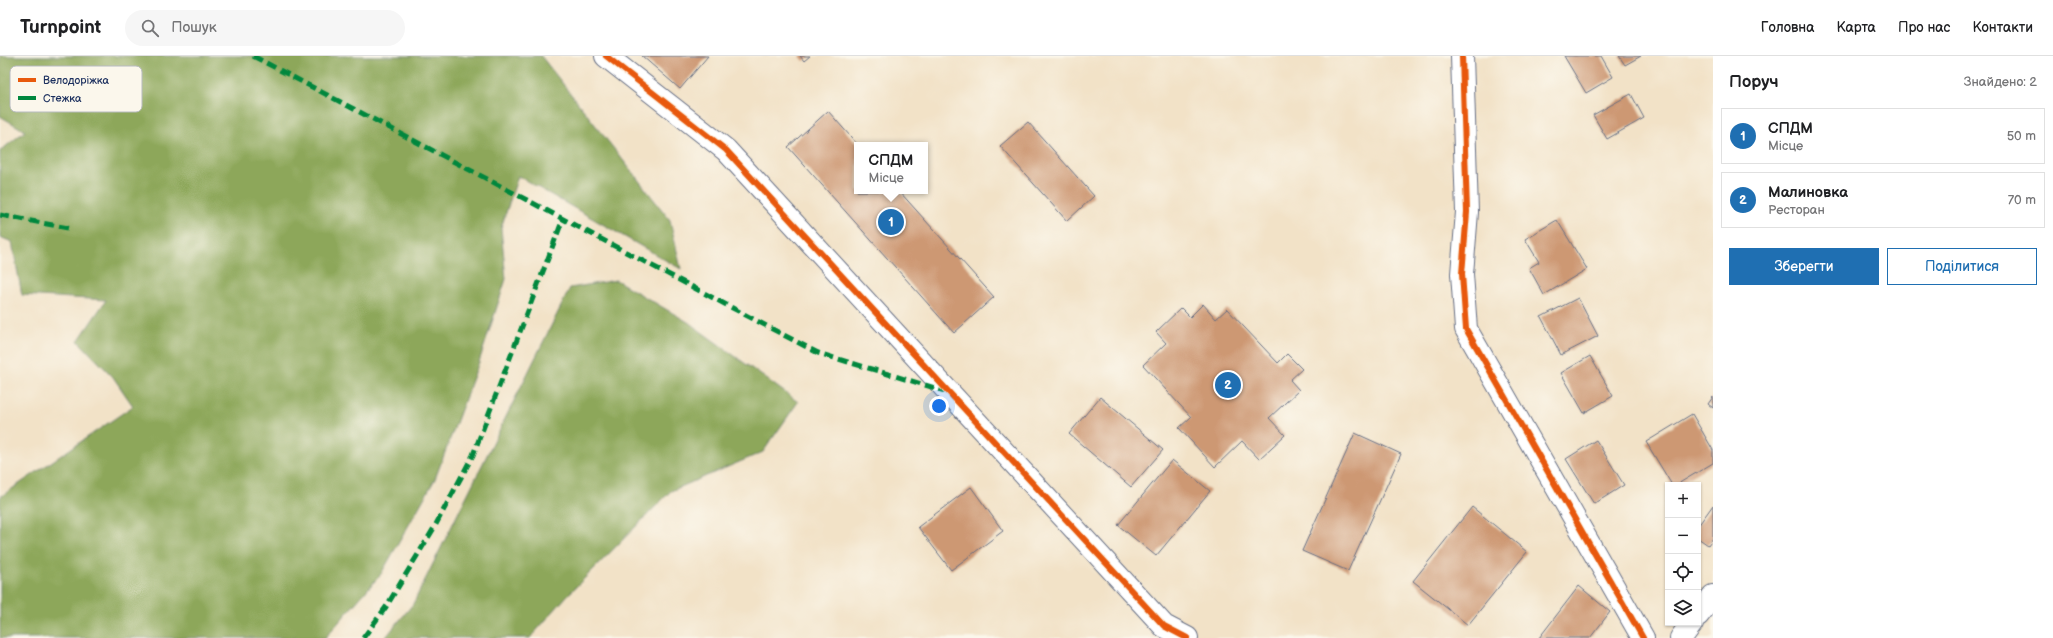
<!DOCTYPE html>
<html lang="uk">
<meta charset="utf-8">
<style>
body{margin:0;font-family:"Balsamiq Sans",sans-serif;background:#f6f6f6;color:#202124}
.controls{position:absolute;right:12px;bottom:12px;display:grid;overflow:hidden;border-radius:0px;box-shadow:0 1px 3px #0004}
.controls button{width:36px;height:36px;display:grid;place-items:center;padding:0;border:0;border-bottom:1px solid #e0e0e0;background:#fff;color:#202124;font:20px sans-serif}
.you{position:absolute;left:939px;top:350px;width:14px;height:14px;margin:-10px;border:3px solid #fff;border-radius:50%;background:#1a73e8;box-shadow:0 0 0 6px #1a73e833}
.badge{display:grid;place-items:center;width:26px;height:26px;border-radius:50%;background:#1f6fb2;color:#fff;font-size:13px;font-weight:700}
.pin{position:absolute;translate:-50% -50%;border:2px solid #fff;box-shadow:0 1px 4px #0006}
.popup{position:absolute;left:854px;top:86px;width:74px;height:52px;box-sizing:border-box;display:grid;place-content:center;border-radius:0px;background:#fff;filter:drop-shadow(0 1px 3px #0005);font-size:13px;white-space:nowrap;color:#757577}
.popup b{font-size:15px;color:#202124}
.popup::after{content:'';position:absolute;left:50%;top:100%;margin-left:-8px;border:8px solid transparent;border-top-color:#fff}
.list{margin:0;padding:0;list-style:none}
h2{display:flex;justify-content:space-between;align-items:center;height:52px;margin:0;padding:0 16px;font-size:17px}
h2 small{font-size:13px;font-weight:400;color:#757577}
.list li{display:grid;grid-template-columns:26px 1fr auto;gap:12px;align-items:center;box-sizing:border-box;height:56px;margin:0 8px 8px;padding:0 8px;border:1px solid #e0e0e0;border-radius:0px}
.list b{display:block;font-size:15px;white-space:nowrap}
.list p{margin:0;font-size:13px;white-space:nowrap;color:#757577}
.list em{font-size:13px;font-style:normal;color:#757577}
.actions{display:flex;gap:8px;padding:12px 16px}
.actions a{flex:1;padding:9px 0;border:1px solid #1f6fb2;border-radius:0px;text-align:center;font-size:14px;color:#1f6fb2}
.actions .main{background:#1f6fb2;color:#fff}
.icon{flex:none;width:22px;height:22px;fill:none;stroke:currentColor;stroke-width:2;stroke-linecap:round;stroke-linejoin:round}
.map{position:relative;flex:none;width:1713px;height:582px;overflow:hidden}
header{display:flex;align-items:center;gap:24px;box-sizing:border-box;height:56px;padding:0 20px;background:#fff;border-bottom:1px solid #e0e0e0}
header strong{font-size:19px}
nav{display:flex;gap:22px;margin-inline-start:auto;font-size:14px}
.search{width:280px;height:36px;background:#f6f6f6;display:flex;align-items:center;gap:10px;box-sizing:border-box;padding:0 14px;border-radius:22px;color:#757577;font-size:15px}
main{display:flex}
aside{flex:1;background:#fff}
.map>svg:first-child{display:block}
</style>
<header>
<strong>Turnpoint</strong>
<div class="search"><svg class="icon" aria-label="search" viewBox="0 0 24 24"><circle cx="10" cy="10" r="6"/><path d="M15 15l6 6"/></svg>Пошук</div>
<nav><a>Головна</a><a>Карта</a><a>Про нас</a><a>Контакти</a></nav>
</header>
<main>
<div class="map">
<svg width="1713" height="582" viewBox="0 0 1713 582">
<rect width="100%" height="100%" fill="#fbf7ec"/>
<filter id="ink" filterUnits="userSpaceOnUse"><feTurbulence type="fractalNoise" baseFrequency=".025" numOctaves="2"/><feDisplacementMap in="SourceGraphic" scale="8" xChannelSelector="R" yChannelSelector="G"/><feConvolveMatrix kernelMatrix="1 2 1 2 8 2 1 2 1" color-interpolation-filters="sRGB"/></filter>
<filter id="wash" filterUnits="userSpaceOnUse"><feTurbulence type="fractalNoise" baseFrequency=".012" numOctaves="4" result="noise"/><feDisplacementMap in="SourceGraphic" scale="16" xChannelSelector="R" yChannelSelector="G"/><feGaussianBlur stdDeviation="0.9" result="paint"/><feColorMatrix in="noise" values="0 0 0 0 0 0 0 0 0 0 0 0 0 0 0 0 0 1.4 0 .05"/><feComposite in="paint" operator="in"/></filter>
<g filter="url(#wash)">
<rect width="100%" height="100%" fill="#f2e2c7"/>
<g fill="#8da75a" stroke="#546b5c">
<path d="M0 0H541L670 164 681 213 518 120 501 172 506 223 479 306 435 423 381 518 325 582H0V441L133 350 113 321 78 285 106 244 22 239 12 186 0 181V95L25 75 0 60Z"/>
<path d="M616 224 688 266 798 346 763 396 671 435 566 541 530 582H385L413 548 570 232Z"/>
</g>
<g id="blocks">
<g fill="#cd9873">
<path d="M642 0H708L680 33Z"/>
<path d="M800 0H810L804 5Z"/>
<path d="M1564 0H1601L1613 21 1586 37Z"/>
<path d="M1619 0H1641L1625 9Z"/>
<path d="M1631 38 1644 62 1607 83 1593 59Z"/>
<path d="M828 55 858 89 857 135H899L994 241 954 277 788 91Z"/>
<path d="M1028 66 1094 140 1067 165 1000 90Z"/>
<path d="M1557 164 1587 213 1544 239 1529 212 1539 206 1525 183Z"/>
<path d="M1578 242 1598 280 1561 299 1541 261Z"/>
<path d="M1203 248 1216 263 1227 253 1278 307 1287 298 1302 313 1290 324 1299 334 1269 362 1285 379 1259 403 1242 385 1215 411 1179 372 1191 361 1143 309 1166 287 1156 276 1181 252 1190 261Z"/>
<path d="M1590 300 1613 340 1584 357 1561 317Z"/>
<path d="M1100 341 1163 394 1131 431 1069 378Z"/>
<path d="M1713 341V352L1708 348Z"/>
<path d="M1692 358 1713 394V407L1676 429H1672L1646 386Z"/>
<path d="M1355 377 1401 398 1348 515 1302 495Z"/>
<path d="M1596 384 1624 429 1594 448 1566 403Z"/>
<path d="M1172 404 1210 435 1156 500 1118 469Z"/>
<path d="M971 431 1003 475 951 514 918 471Z"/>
<path d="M1713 449V482L1708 489 1698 482V470Z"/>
<path d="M1472 451 1527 496 1468 569 1413 525Z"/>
<path d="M1579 530 1610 556 1590 582H1539Z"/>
</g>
</g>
</g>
<g filter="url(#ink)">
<use href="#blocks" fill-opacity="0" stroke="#666e83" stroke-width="1"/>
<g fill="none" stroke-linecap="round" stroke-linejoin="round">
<defs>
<g id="street">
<path d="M606 0 726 94 1164 570 1187 582"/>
<path d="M1462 0 1467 156 1462 218 1466 273 1643 582"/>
</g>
<g id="secondary">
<path d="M1698 559 1713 540"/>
<path d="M1681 582 1692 567"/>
</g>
</defs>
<use href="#street" stroke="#666e83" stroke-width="24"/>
<use href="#secondary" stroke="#666e83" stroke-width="24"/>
<use href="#street" stroke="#fff" stroke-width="22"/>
<use href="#secondary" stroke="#fff" stroke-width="22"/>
<g stroke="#00873e" stroke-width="5" stroke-dasharray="10 5" stroke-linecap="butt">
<path d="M253 0 818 297 945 335"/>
<path d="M0 159 68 172"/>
<path d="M363 582 386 551 434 472 473 399 563 163"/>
</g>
<defs>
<g id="cycleway">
<path d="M606 0 726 94 1164 570 1187 582"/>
<path d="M1462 0 1467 156 1462 218 1466 273 1643 582"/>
</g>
</defs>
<use href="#cycleway" stroke="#fbf7ec" stroke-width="8"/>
<use href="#cycleway" stroke="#e8590c" stroke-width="6"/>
</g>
</g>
<rect x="10" y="10" width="132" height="46" rx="6" fill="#fbf7ec" stroke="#b8bbc1" stroke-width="1"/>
<rect x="18" y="22" width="18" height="4" fill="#e8590c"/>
<rect x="18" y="40" width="18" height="4" fill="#00873e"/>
<g font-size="11" fill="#1b2f5e">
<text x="43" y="28">Велодоріжка</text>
<text x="43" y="46">Стежка</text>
</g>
</svg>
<div class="controls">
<button>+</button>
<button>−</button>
<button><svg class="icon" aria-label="locate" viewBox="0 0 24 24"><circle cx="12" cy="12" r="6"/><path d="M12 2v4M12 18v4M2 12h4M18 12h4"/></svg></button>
<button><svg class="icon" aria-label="layers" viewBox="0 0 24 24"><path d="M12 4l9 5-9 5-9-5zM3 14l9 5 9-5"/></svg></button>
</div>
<div class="you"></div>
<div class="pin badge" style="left:891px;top:166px">1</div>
<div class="popup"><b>СПДМ</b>Місце</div>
<div class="pin badge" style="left:1228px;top:329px">2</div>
</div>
<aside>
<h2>Поруч<small>Знайдено: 2</small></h2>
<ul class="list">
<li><span class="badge">1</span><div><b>СПДМ</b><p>Місце</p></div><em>50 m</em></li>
<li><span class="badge">2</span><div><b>Малиновка</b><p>Ресторан</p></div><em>70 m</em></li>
</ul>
<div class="actions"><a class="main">Зберегти</a><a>Поділитися</a></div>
</aside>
</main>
